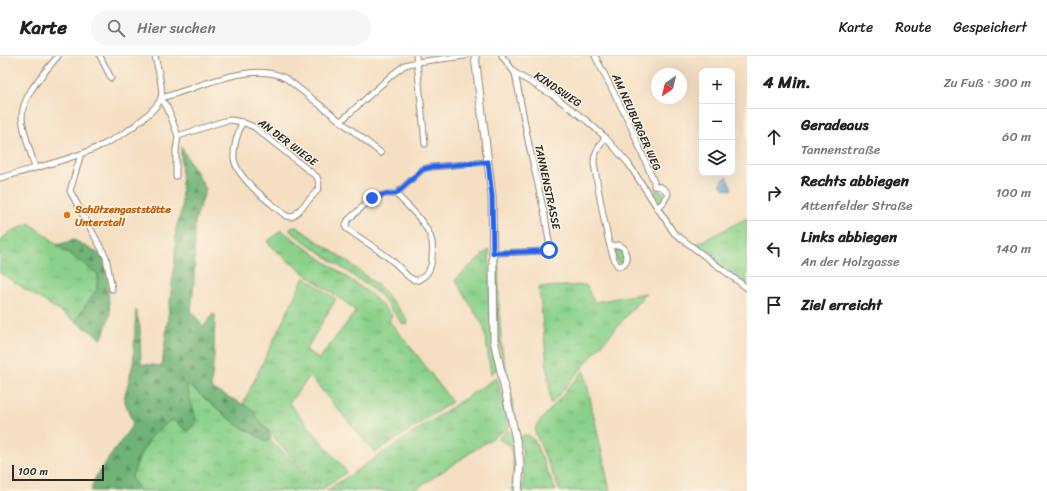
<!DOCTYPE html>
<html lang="de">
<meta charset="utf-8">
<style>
body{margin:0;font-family:Sriracha,sans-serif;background:#f6f6f6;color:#202124}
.controls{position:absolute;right:12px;top:12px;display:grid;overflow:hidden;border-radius:8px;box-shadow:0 4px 16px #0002}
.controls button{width:36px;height:36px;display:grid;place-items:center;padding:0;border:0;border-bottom:1px solid #e0e0e0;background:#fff;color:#202124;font:20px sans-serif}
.compass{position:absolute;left:651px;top:12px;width:36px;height:36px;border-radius:50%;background:#fff;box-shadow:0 4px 16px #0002;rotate:214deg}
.scale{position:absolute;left:12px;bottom:10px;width:92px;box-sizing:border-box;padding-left:4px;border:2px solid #2b2b2b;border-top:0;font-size:11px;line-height:14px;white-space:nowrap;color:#2b2b2b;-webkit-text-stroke:3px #fcf5e5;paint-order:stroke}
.stop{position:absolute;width:12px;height:12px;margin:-9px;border:3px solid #2563eb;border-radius:50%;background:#fff}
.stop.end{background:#2563eb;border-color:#fff;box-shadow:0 1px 4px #0008}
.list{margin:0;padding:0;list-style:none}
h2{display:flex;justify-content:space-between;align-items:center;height:52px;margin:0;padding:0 16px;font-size:17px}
h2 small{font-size:13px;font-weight:400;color:#757577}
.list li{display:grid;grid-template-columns:26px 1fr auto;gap:12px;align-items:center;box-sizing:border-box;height:56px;padding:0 16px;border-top:1px solid #e0e0e0}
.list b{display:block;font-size:15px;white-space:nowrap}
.list p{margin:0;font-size:13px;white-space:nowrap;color:#757577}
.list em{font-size:13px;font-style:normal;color:#757577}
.icon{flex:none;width:22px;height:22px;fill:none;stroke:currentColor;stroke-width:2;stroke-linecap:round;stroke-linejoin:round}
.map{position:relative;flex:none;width:747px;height:435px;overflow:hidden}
header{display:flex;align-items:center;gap:24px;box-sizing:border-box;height:56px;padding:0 20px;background:#fff;border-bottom:1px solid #e0e0e0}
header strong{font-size:19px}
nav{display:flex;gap:22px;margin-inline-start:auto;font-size:14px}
.search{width:280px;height:36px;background:#f6f6f6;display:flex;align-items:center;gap:10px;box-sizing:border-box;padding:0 14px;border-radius:22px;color:#757577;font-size:15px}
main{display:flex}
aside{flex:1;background:#fff}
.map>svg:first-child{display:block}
</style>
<header>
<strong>Karte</strong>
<div class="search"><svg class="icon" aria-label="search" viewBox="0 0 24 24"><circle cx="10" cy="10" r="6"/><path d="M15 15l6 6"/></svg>Hier suchen</div>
<nav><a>Karte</a><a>Route</a><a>Gespeichert</a></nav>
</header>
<main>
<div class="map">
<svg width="747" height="435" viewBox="0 0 747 435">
<defs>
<pattern id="grass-tufts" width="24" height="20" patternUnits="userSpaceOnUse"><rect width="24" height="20" fill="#8bd18b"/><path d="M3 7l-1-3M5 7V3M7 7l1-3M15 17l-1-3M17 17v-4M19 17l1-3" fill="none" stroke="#72aa72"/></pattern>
<pattern id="forest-firs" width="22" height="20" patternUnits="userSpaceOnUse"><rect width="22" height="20" fill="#70b377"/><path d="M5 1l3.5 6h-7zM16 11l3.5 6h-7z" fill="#5c9262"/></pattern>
<pattern id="water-rules" width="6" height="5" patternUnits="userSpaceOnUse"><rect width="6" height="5" fill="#66a4d8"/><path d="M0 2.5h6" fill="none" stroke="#5486af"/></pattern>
</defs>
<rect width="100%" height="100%" fill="#fcf5e5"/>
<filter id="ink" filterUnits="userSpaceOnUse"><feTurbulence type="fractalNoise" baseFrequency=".025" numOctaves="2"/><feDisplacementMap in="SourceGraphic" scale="8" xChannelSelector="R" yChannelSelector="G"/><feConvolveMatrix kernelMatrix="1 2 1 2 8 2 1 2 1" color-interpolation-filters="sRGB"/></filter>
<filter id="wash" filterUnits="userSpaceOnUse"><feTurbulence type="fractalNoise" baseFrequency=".012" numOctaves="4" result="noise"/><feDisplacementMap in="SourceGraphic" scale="16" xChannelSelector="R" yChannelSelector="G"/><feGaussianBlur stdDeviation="0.9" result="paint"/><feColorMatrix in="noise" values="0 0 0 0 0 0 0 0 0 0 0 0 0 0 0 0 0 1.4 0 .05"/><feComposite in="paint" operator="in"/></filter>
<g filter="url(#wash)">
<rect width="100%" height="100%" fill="#f5dfc3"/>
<g fill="url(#grass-tufts)" stroke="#5b7e5b">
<path d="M656 133 665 138 662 144 657 143 655 135Z"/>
<path d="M747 162V229L693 190Z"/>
<path d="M29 167 98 218 97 233 75 265 0 217V184L10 176Z"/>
<path d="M295 170 347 205 382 233 408 264 407 269 402 267 379 238 290 175 291 171Z"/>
<path d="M281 174 369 237 392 259 389 265 418 300 452 346 375 397 310 320 289 347 347 416 320 435 256 360 254 354 243 348 304 221 336 243 306 294 319 303 356 255C348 247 339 243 331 236 309 221 286 205 267 186Z"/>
<path d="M617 192 622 193 625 203 622 207 617 206C616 201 612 196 617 192Z"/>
<path d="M489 193 491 267 497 313 491 318 484 271 455 224Z"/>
<path d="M498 200 499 247 502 293 518 374 516 371C508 336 499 299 497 263 496 242 496 222 496 201Z"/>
<path d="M586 229 594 246 646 237 551 348 539 231Z"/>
<path d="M584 314 610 435H560L535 376 536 370Z"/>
<path d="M497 321 509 371 413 435H326Z"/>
<path d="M185 326 236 368 267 385 269 383 295 408 317 435H141L131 422 142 395 154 377 172 363Z"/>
<path d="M508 374C520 387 516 419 516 435H512C514 420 514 405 510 390L498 383Z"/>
<path d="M525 379 530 380 534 384 556 435H522C525 417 523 399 520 381Z"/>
</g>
<g fill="url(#forest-firs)" stroke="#4e6f51">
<path d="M181 91 206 133 195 165 194 227 191 254 203 271 213 258 215 259 214 300 211 332 254 354C257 366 268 369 271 382L267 385 236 368 186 327 197 367 187 375 172 363 154 377 142 395 131 422 141 435H91L95 422 133 368 124 343 133 308 136 254 140 271 141 308 162 310 175 204 176 172 182 152Z"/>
<path d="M74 184 103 200 107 223 110 259 102 283 75 265 97 233 98 218 57 189Z"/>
</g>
<path fill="url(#water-rules)" stroke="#486882" d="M727 121 732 132 731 134 725 133 720 129 724 122Z"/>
</g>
<g filter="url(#ink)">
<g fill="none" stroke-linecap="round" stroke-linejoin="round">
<defs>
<g id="street">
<path d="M100 0 111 22"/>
<path d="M502 0 515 17 554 40 587 65 605 81 628 107 674 177 747 232"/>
<path d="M595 0 629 66 654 126V130C661 130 665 132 668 138L663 147 657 151"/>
<path d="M341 65 393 18 405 9 417 6 416 0"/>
<path d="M242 66 254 71 317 121C319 127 320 130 317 135L295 159 291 161 286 160C271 147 237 123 234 103 233 90 238 78 242 66Z"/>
<path d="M178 80 224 65 231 64 242 66"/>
<path d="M605 81C600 90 593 98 594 108 597 124 609 203 618 210L624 209 627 204 624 192 619 189 611 190"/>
<path d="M425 88 417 6 465 0"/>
<path d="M81 98 70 135 106 201 112 233"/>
<path d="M35 112C31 97 23 76 22 61 22 39 45 16 58 0"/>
<path d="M176 120V94L178 80 167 51 161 42C196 33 253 3 287 23L381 97"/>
<path d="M0 122C50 107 105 98 145 61 151 56 158 50 161 42 164 33 157 10 155 0"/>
<path d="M396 138H386L372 142 348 164 346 169V172C364 186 385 196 400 212 405 217 410 225 418 224 428 219 431 213 432 202 432 197 433 191 432 186 429 169 408 150 396 138L423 113 432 111 488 106"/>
<path d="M493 197 547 195 550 192 545 160 529 89 515 17"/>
</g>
<path id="secondary" d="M475 0 492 140 494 284 518 393 520 408 518 435"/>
</defs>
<use href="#street" stroke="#908577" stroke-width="7"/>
<use href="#secondary" stroke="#908577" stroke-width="9"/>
<use href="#street" stroke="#fff" stroke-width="5"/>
<use href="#secondary" stroke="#fff" stroke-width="7"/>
</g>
</g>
<g fill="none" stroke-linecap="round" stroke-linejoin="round" filter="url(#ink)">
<path stroke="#2563eb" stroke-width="5" d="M372 142 386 138H396L423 113 432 111 488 106 492 140 493 197 547 195 549 194"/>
</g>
<circle fill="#e8710a" stroke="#fcf5e5" stroke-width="1.5" cx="67" cy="159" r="4"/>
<g text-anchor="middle" stroke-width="3" stroke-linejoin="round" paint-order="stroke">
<g font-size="11" fill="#2b2b2b" stroke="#fcf5e5">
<text transform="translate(558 33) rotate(34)" y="4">KINDSWEG</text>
<text transform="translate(637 66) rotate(66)" y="4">AM NEUBURGER WEG</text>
<text transform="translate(288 86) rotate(37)" y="4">AN DER WIEGE</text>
<text transform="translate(548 131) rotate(78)" y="4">TANNENSTRASSE</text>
</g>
<g font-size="11" font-weight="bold" fill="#c56008" stroke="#fcf5e5" text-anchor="start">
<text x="75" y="157">Schützengaststätte<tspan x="75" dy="13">Unterstall</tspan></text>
</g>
</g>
</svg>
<div class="controls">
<button>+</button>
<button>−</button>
<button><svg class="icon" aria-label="layers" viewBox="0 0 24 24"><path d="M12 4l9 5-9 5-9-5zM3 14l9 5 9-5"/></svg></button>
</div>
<svg class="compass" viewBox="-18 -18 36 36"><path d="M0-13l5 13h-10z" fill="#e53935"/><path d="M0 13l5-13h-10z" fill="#757577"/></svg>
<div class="scale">100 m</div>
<div class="stop" style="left:549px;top:194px"></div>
<div class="stop end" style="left:372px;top:142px"></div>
</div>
<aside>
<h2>4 Min.<small>Zu Fuß · 300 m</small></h2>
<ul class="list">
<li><svg class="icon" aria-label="ahead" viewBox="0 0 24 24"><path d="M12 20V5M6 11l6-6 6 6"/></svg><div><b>Geradeaus</b><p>Tannenstraße</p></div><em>60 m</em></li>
<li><svg class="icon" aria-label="right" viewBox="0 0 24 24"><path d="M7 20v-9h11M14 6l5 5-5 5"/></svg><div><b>Rechts abbiegen</b><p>Attenfelder Straße</p></div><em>100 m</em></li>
<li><svg class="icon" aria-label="left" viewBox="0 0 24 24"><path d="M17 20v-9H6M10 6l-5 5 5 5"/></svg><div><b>Links abbiegen</b><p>An der Holzgasse</p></div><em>140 m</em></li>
<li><svg class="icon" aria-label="arrive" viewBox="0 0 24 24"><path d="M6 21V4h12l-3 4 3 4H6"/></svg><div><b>Ziel erreicht</b></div></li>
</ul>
</aside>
</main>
